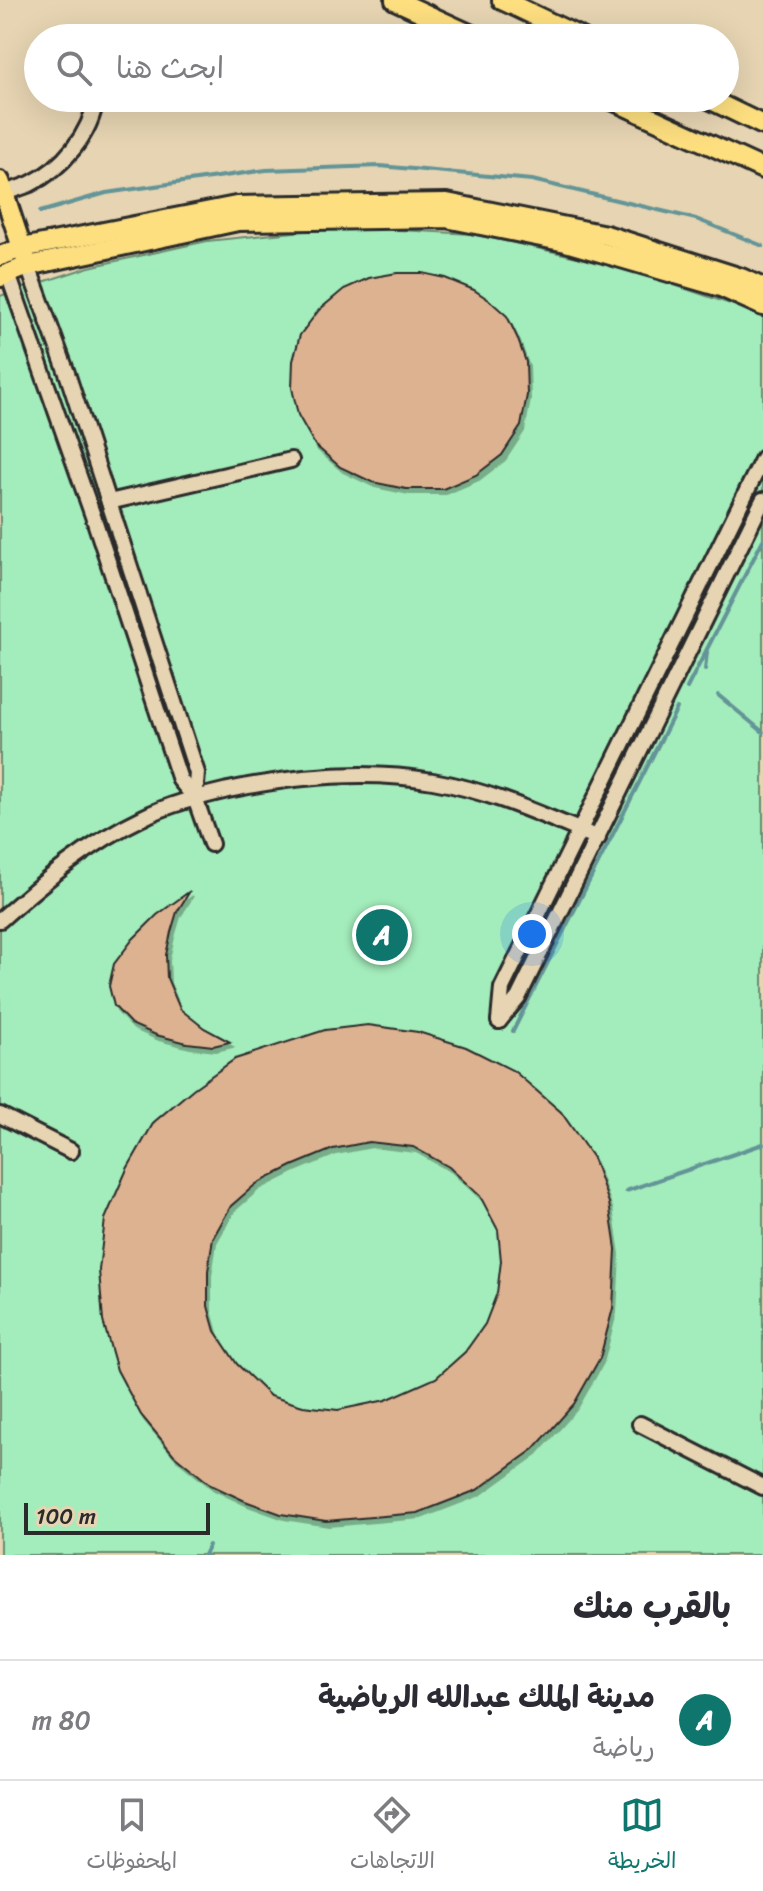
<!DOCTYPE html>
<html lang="ar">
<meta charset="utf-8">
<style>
body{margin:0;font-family:Sriracha,"Playpen Sans Arabic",sans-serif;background:#f2f2f3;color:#2b2b33;direction:rtl}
.scale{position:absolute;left:24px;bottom:20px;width:186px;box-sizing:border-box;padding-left:8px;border:4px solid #2b2b2b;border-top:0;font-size:22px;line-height:28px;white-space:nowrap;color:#2b2b2b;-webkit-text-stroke:6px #e6d4b2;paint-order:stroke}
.you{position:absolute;left:532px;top:934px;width:28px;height:28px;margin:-20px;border:6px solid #fff;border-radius:50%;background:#1a73e8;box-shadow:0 0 0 12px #1a73e833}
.badge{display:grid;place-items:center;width:52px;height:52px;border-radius:50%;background:#0f766e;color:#fff;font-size:26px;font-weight:700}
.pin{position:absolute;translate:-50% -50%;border:4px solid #fff;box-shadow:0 2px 8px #0006}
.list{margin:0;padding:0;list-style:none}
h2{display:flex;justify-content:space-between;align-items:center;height:104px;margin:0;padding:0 32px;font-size:34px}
h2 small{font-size:26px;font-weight:400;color:#7c7c81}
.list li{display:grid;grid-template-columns:52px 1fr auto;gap:24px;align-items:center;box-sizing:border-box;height:120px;padding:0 32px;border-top:2px solid #e1e1e2}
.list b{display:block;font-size:30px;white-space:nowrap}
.list p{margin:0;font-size:26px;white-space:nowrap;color:#7c7c81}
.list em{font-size:26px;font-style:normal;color:#7c7c81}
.icon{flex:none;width:44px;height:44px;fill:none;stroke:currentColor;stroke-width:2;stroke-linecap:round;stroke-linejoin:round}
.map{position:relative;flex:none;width:763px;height:1555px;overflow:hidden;direction:ltr}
.search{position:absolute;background:#fff;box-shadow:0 8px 32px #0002;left:24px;right:24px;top:24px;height:88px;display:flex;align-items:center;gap:20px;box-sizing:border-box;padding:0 28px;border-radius:44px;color:#7c7c81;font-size:30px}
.sheet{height:224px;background:#fff}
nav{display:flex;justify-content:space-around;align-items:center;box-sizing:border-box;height:112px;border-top:2px solid #e1e1e2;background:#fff;font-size:22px;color:#7c7c81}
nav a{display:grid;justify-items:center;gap:4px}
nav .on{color:#0f766e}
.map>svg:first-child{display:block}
</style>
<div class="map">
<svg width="763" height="1555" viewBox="0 0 763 1555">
<defs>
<filter id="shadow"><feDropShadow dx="3" dy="5" stdDeviation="0" flood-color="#0004"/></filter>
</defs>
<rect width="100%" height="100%" fill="#e6d4b2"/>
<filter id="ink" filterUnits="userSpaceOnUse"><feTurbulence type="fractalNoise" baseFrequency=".0125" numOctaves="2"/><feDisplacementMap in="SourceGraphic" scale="16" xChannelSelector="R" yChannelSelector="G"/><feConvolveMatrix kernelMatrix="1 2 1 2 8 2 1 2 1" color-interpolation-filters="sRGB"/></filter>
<g filter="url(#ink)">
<path fill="#a3ecbb" stroke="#678c73" stroke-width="2" d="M343 227 473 234 618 266 763 315V1555H0V296L89 267 207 241Z"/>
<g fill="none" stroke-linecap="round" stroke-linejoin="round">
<g stroke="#639497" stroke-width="4">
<path d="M40 212 106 193 266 170 380 166 532 180 696 219 763 246"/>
<path d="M705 670 707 652"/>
<path d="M687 688 763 540"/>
<path d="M718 695 763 732"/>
<path d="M513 1031 677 708"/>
<path d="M626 1191 763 1144"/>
<path d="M204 1555 209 1545"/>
</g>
</g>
<g fill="#ddb291" stroke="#2b2b2b" stroke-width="2" fill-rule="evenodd" filter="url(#shadow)">
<path d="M397 273H422L445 278 474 290 489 300 507 316 517 337 526 362 527 395 521 426 502 455 476 475 443 489H406L372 482 340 467 315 445 298 415 292 388 293 361 300 335 319 310 344 289 369 278Z"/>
<path d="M190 891 177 912 171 932 166 955 167 978 180 1009 204 1028 230 1042 213 1046 187 1043 156 1035 131 1024 114 1006 109 986 114 964 133 939 157 915Z"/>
<path d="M368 1025 418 1032 466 1047 514 1071 561 1112 593 1158 609 1203 616 1249 613 1308 600 1358 574 1404 534 1449 477 1490 418 1513 326 1521 281 1514 245 1501 211 1485 174 1455 141 1415 117 1370 103 1321 99 1270 105 1219 127 1169 154 1122 193 1089 235 1059 325 1030ZM369 1142 413 1147 449 1167 480 1196 498 1230 501 1261 497 1293 485 1324 465 1352 436 1378 386 1400 338 1410 303 1406 270 1396 237 1364 215 1331 208 1306V1271L213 1238 231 1206 256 1184 292 1166 333 1149Z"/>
</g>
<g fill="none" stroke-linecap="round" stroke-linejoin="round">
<defs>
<g id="minor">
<path d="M0 194C10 191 20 188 30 184 63 168 91 134 96 98"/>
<path d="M28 266 67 373 197 773 195 798"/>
<path d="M8 274 94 519 180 780 195 798 211 844"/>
<path d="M109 502 291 460"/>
<path d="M0 920C44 881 89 843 142 818 169 804 199 797 228 790 295 776 365 769 433 781 491 791 544 816 598 838"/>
<path d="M499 1021 502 988 763 458"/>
<path d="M499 1021 518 998 763 500"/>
<path d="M0 1115 71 1151"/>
<path d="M640 1424 763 1487"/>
</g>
<g id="major">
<path d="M395 0 478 38"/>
<path d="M502 0 582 38"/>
<path d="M608 98 763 169"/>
<path d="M707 98 763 125"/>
<path d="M0 181 26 260"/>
<path d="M0 256 22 248 236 206 447 203 606 235 741 278 763 288"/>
<path d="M0 277 28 266 238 221 446 218 566 242 721 287 763 306"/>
</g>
</defs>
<use href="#minor" stroke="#2b2b2b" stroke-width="20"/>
<use href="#major" stroke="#2b2b2b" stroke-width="24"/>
<use href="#minor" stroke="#e6d4b2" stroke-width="14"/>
<use href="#major" stroke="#fddf80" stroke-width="18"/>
</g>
</g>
</svg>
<div class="scale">100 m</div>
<div class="you"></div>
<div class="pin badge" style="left:382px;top:935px">A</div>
<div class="search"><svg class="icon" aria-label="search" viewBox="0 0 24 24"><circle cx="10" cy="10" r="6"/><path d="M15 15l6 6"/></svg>ابحث هنا</div>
</div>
<section class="sheet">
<h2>بالقرب منك<small></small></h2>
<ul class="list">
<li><span class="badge">A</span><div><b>مدينة الملك عبدالله الرياضية</b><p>رياضة</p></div><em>80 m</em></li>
</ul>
</section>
<nav>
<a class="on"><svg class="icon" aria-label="map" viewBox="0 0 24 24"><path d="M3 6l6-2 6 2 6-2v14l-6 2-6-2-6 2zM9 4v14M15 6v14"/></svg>الخريطة</a>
<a><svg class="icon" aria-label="directions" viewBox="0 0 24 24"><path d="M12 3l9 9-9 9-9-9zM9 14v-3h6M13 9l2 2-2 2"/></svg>الاتجاهات</a>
<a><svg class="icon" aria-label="saved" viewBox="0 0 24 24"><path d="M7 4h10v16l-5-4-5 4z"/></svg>المحفوظات</a>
</nav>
